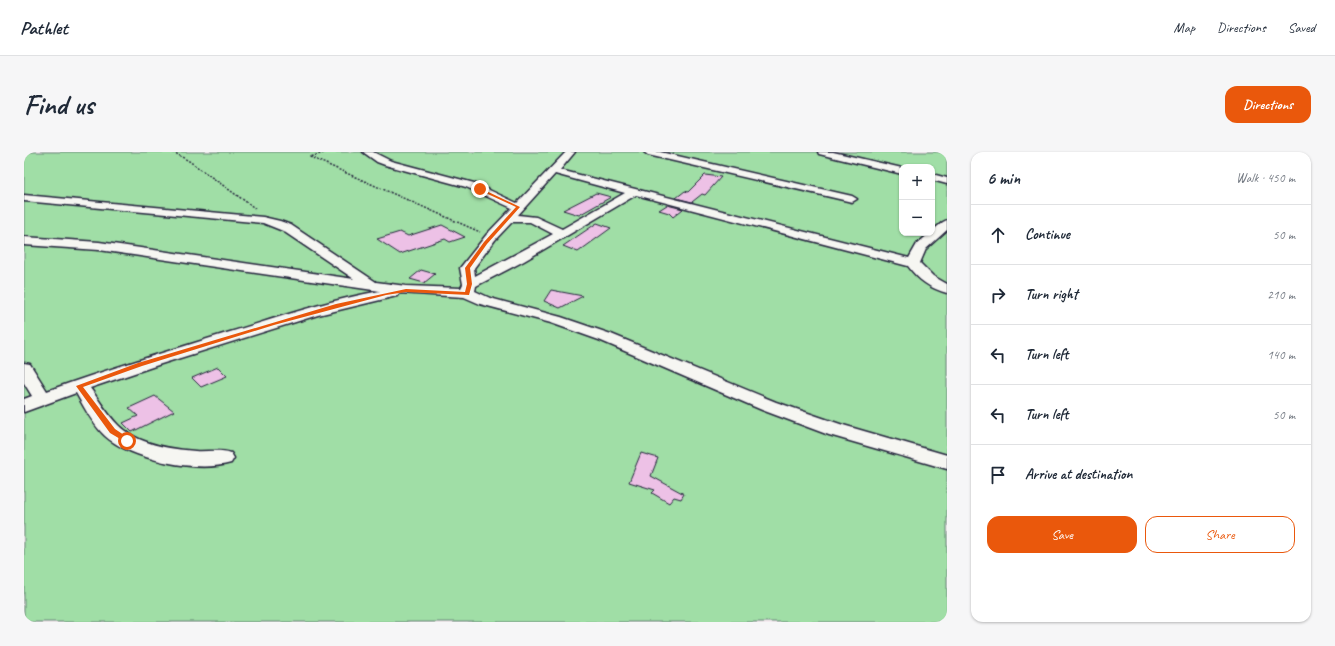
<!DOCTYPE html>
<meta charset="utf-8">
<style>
body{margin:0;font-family:Caveat,sans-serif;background:#f6f6f7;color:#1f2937}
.controls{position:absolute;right:12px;top:12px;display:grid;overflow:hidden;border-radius:8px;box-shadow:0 1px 3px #0004}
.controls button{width:36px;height:36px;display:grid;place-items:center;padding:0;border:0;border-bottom:1px solid #e0e1e3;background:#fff;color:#1f2937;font:20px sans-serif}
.stop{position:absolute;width:12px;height:12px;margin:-9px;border:3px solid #ea580c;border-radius:50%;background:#fff}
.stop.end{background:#ea580c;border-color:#fff;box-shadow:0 1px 4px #0008}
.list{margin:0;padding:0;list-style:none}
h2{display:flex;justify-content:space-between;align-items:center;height:52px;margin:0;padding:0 16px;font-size:17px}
h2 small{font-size:13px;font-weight:400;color:#747a83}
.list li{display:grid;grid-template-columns:26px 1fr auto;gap:12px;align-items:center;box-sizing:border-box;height:60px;padding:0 16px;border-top:1px solid #e0e1e3}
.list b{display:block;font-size:15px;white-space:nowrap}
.list em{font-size:13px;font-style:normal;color:#747a83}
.actions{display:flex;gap:8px;padding:12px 16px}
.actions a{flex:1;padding:9px 0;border:1px solid #ea580c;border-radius:12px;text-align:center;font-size:14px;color:#ea580c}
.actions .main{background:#ea580c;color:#fff}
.icon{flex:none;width:22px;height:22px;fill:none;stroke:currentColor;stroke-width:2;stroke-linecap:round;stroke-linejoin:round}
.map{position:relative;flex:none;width:923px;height:470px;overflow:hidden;border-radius:12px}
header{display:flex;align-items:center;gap:24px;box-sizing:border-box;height:56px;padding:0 20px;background:#fff;border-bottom:1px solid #e0e1e3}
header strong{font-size:19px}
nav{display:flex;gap:22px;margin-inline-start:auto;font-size:14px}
.intro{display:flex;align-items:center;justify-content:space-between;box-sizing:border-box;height:96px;padding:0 24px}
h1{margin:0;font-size:28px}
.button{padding:10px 18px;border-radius:12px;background:#ea580c;color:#fff;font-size:14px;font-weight:700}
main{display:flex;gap:24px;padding:0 24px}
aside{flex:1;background:#fff;border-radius:12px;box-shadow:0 1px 3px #0004}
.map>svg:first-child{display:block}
</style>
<header>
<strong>Pathlet</strong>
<nav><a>Map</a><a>Directions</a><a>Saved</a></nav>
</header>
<div class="intro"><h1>Find us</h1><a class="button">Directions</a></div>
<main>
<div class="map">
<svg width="923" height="470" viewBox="0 0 923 470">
<rect width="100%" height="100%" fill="#f4ebf0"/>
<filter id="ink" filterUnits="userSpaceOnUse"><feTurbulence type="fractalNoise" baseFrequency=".025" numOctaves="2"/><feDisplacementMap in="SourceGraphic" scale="8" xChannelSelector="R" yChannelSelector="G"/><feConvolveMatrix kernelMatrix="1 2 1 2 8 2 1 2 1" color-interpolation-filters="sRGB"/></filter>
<g filter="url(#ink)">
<path fill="#a0dea6" stroke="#618070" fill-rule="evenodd" d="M0 0H923V470H0ZM878 15H908V81H878Z"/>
<g fill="#edc1e6" stroke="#22223b">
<path d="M681 23 697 25 681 43 678 42 668 50 652 46 661 39 664 40Z"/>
<path d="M572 41 587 45 555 63 539 58Z"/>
<path d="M643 53 659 57 649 65 645 61 635 58Z"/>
<path d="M573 71 587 76 554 100 539 94Z"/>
<path d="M418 73 441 85 426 90 421 87 376 102 353 87 376 80 384 84Z"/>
<path d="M397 118 411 122 400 131 386 127Z"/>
<path d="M527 138 559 144 536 156 520 149Z"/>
<path d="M194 215 203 224 177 235 168 226Z"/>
<path d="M131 244 150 259 108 280 99 271 114 264 105 256Z"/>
<path d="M617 301 634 306 627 324 660 342 657 347 650 345 645 351 628 341 631 338 605 330Z"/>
</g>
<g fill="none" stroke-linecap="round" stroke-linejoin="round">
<defs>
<g id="minor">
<path d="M339 0H349L367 9 450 31 493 51 542 0H551L536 18 885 106 893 92 906 81H908V79L919 70 923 68V78L902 97 896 111 909 124 923 132V141C907 137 894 128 884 114L612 43 500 109 452 134 451 139 466 146 537 165 587 182 752 250 819 273 923 303V317L805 283 738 258 575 188 527 171 456 152 440 145 375 141 373 144 294 163 137 212 66 236C75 248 83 262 94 273 113 292 145 297 171 299 183 300 196 297 207 301L210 306 207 311C174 321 108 308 81 284 69 273 60 255 52 241L0 260V247L8 244 0 231V211L6 212 23 239C83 217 145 199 206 180 256 165 305 148 356 139L75 98 0 93V85L75 90 330 127 259 79 239 71 0 49V43L239 65 256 69 267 73 352 130 382 134 437 136 439 132 436 116 463 82 488 56 442 35 361 13 353 10ZM531 22 601 41 538 77 512 65 494 63ZM488 70H506L529 82 451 124 450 116 471 88Z"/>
<path d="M620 0H636L828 44 833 47 828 50 624 3Z"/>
<path d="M794 0H809L878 16V22L795 2Z"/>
<path d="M908 22 923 26V32L908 28Z"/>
</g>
</defs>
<use href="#minor" stroke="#22223b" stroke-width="3"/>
<g stroke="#22223b" stroke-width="1.5" stroke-dasharray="2 1.5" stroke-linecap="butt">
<path d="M149 0 165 9 232 57"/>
<path d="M303 0 286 5 456 80"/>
</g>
<use href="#minor" fill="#f6f6f2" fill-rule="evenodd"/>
</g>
</g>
<path fill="#ea580c" d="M456 36 496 55 463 92 446 116 448 132 445 143 382 140 362 143 250 173 118 214 59 235 91 277 106 287 107 289 103 291 86 281 52 234 114 211 312 152 382 137 441 140 443 132 441 116 460 90 492 55 455 38Z"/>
</svg>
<div class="controls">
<button>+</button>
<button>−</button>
</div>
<div class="stop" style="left:103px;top:289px"></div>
<div class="stop end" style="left:456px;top:37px"></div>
</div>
<aside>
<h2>6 min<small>Walk · 450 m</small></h2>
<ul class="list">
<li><svg class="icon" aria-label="ahead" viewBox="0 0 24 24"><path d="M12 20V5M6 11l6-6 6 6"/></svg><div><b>Continue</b></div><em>50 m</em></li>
<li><svg class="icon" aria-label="right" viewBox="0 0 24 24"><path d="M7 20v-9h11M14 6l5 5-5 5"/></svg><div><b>Turn right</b></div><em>210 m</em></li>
<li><svg class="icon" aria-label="left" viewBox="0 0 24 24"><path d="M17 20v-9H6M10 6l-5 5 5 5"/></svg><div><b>Turn left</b></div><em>140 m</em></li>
<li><svg class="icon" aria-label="left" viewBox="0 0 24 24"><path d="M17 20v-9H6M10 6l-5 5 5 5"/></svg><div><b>Turn left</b></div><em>50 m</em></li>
<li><svg class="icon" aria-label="arrive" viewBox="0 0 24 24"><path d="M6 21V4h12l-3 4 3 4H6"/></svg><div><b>Arrive at destination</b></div></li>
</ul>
<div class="actions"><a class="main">Save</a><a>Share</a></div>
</aside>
</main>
